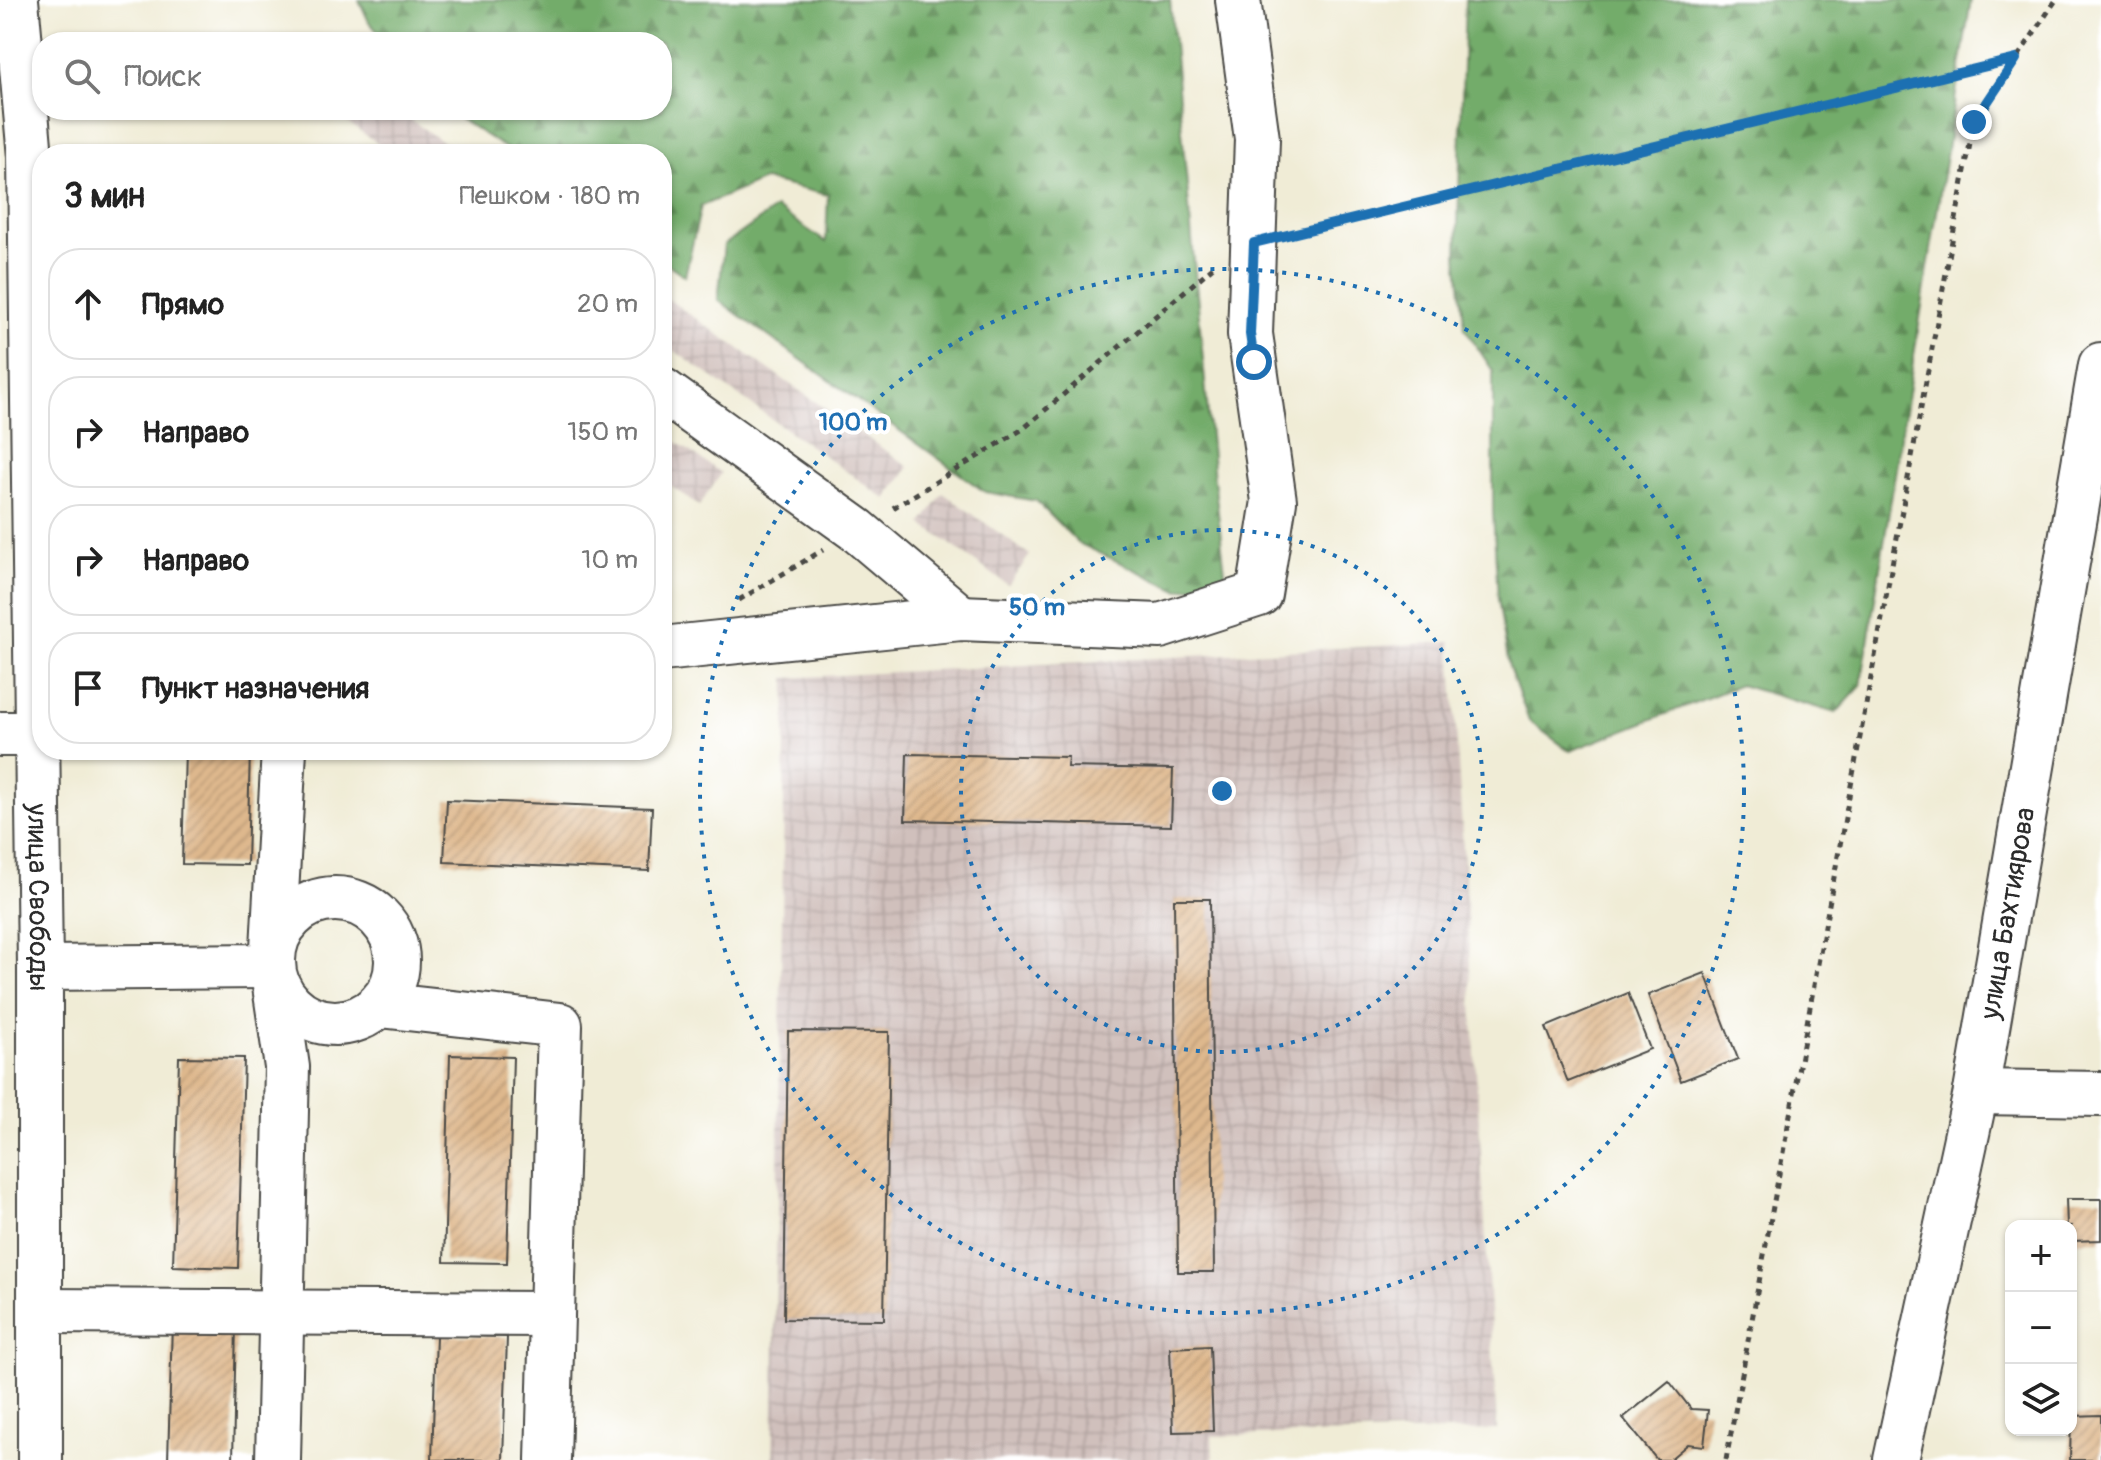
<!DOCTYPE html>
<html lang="ru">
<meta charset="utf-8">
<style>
body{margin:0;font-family:Pangolin,sans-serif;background:#f6f6f6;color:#222}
.controls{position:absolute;right:24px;bottom:24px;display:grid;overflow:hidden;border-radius:16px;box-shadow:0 2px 6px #0004}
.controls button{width:72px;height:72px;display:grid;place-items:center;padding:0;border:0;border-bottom:2px solid #e0e0e0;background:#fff;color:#222;font:40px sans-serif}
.stop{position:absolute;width:24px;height:24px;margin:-18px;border:6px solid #1f6fb2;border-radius:50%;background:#fff}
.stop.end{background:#1f6fb2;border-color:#fff;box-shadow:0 2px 8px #0008}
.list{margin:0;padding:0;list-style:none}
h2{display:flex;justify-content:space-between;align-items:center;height:104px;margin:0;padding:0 32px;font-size:34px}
h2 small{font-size:26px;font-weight:400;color:#767676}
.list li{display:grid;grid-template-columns:52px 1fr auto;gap:24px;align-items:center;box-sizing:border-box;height:112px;margin:0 16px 16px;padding:0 16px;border:2px solid #e0e0e0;border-radius:32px}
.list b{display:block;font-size:30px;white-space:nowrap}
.list em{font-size:26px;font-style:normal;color:#767676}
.icon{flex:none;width:44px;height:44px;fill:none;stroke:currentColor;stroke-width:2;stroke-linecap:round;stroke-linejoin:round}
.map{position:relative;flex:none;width:2101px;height:1460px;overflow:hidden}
.search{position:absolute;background:#fff;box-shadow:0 2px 6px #0004;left:32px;top:32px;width:640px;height:88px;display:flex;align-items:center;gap:20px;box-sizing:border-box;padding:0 28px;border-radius:32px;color:#767676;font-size:30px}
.panel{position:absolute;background:#fff;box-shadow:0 2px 6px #0004;left:32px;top:144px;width:640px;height:616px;border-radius:32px}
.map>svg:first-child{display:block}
</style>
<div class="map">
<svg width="2101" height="1460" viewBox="0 0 2101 1460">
<defs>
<pattern id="industrial-grid" width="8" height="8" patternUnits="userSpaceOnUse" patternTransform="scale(2)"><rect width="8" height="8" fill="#d0c0bc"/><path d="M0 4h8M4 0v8" fill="none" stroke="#b3a5a2"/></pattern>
<pattern id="forest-firs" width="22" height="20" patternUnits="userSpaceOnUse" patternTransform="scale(2)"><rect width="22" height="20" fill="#73ac6a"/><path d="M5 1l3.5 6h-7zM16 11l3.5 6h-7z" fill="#5f8c57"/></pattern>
<pattern id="building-hatch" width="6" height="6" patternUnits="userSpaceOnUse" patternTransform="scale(2)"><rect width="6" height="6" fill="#deb88d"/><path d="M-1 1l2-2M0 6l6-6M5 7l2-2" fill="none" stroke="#bf9e7a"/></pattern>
</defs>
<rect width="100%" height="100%" fill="#fff"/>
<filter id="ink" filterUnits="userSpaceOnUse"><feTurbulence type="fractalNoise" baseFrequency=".0125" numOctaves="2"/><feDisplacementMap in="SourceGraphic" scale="16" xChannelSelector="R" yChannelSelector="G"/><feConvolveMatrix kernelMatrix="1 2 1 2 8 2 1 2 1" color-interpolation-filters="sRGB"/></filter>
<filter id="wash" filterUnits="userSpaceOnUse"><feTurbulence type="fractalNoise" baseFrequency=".006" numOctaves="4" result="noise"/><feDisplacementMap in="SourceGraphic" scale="32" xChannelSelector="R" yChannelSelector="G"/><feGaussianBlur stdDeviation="1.8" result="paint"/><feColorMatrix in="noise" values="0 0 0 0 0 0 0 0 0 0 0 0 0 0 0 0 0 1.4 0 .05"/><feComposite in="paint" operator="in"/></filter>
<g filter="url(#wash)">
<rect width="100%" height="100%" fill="#f0ecd6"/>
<g fill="url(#industrial-grid)">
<path d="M330 110H397L460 154H393Z"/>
<path d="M662 295 909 467 886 499 662 342Z"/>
<path d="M662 432 721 473 699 506 662 480Z"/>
<path d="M943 493 1030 555 1008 585 922 524Z"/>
<path d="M1451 642 1497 1430 1212 1436 1213 1460H773L786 678Z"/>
</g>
<g fill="url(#forest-firs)" stroke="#4f6c4a" stroke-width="2">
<path d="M359 0H1170L1214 479 1226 580 1178 590 1078 543 1036 501 985 492 718 300 724 245 776 208 826 242 828 195 764 180 701 206 685 276 662 260V154H515L446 110H662V42H387L369 22Z"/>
<path d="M1465 0H1971L1861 686 1836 713 1740 685 1570 751 1529 721 1509 667 1498 599 1493 512V371L1465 329 1457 256Z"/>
</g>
<g id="blocks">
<g fill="url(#building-hatch)">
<path d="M185 750H250L247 865 182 864Z"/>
<path d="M907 754 1068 757 1067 767 1173 769 1171 826 905 820Z"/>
<path d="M447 800 652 808 649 871 444 862Z"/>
<path d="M1174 899H1210L1214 1272H1178Z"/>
<path d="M1705 973 1738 1059 1681 1081 1648 995Z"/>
<path d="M1628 993 1650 1049 1568 1082 1546 1027Z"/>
<path d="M788 1031 889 1032 884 1320 784 1319Z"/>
<path d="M450 1055 513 1057 507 1263 444 1262Z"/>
<path d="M179 1057 244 1058 238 1268 173 1266Z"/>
<path d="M2066 1199H2101V1240L2071 1241V1226H2067Z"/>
<path d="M172 1323 236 1325 233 1460H168Z"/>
<path d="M436 1335 507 1337 503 1460H432Z"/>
<path d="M1210 1346 1213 1431 1173 1432 1170 1348Z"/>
<path d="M1669 1381 1691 1409 1708 1410 1704 1446 1688 1444 1669 1460H1657L1623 1418Z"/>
<path d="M2101 1415V1460H2070L2071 1416Z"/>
</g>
</g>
</g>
<g filter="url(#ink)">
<use href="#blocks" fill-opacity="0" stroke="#494845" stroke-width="2"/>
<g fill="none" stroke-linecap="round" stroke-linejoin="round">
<defs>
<g id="minor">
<path id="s1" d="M16 0 30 157 40 968V1460"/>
<path d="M662 390 857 530 961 618"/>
<path d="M662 649 961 618 1160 626 1259 594 1274 501 1250 334 1257 139 1238 0"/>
<path d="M0 734H38"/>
<circle cx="335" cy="961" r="62"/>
<path d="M272 966 287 1067 278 1460"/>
<path d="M40 968 272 966 284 750"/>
<path d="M380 1005 560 1025 548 1460"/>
<path d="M1976 1092 2101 1094"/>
<path d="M40 1311 552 1314"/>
</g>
<g id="major">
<path id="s2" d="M1896 1460 1976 1092 2101 365"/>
</g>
</defs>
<use href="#minor" stroke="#494845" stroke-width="48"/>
<use href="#major" stroke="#494845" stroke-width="48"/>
<g stroke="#494845" stroke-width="5" stroke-dasharray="6 6" stroke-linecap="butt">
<path d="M1291 234 2016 59"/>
<path d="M893 508 1023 429 1213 267"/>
<path d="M739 600 823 550"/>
<path d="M1726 1460 1974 122 2056 0"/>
</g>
<use href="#minor" stroke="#fff" stroke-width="44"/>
<use href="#major" stroke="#fff" stroke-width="44"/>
</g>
</g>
<g fill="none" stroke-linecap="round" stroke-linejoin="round" filter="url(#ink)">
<path stroke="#1f6fb2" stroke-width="10" d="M1254 362 1250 334 1254 243 2016 59 1974 122"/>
</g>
<g fill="none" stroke="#1f6fb2" stroke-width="4" stroke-dasharray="4 8">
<circle cx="1222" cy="791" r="261"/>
<circle cx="1222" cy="791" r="522"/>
</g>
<g text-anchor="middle" stroke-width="8" stroke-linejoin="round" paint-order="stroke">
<g font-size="28" fill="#2b2b2b" stroke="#fff">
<text dy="10" stroke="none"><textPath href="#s1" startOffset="898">улица Свободы</textPath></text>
<text dy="10" stroke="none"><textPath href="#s2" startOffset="558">улица Бахтиярова</textPath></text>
</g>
</g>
<circle cx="1222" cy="791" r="12" fill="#1f6fb2" stroke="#fff" stroke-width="4"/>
<g font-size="24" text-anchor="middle" font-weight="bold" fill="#1f6fb2" stroke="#fff" stroke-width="8" stroke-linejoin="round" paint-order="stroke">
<text x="853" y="430">100 m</text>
<text x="1037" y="615">50 m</text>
</g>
</svg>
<div class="controls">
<button>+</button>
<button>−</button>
<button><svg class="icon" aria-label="layers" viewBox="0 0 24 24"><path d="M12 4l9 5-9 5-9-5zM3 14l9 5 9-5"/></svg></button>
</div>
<div class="stop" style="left:1254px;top:362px"></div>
<div class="stop end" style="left:1974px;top:122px"></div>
<div class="search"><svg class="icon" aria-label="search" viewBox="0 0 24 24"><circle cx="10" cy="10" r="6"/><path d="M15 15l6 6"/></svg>Поиск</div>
<section class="panel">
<h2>3 мин<small>Пешком · 180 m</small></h2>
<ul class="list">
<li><svg class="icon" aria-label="ahead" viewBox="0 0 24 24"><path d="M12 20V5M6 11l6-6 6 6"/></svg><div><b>Прямо</b></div><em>20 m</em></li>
<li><svg class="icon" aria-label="right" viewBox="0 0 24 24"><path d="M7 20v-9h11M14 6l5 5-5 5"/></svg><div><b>Направо</b></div><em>150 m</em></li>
<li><svg class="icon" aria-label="right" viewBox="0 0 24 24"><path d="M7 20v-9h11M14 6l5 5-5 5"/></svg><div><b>Направо</b></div><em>10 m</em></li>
<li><svg class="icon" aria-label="arrive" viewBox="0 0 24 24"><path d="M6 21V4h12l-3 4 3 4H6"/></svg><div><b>Пункт назначения</b></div></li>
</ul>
</section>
</div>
